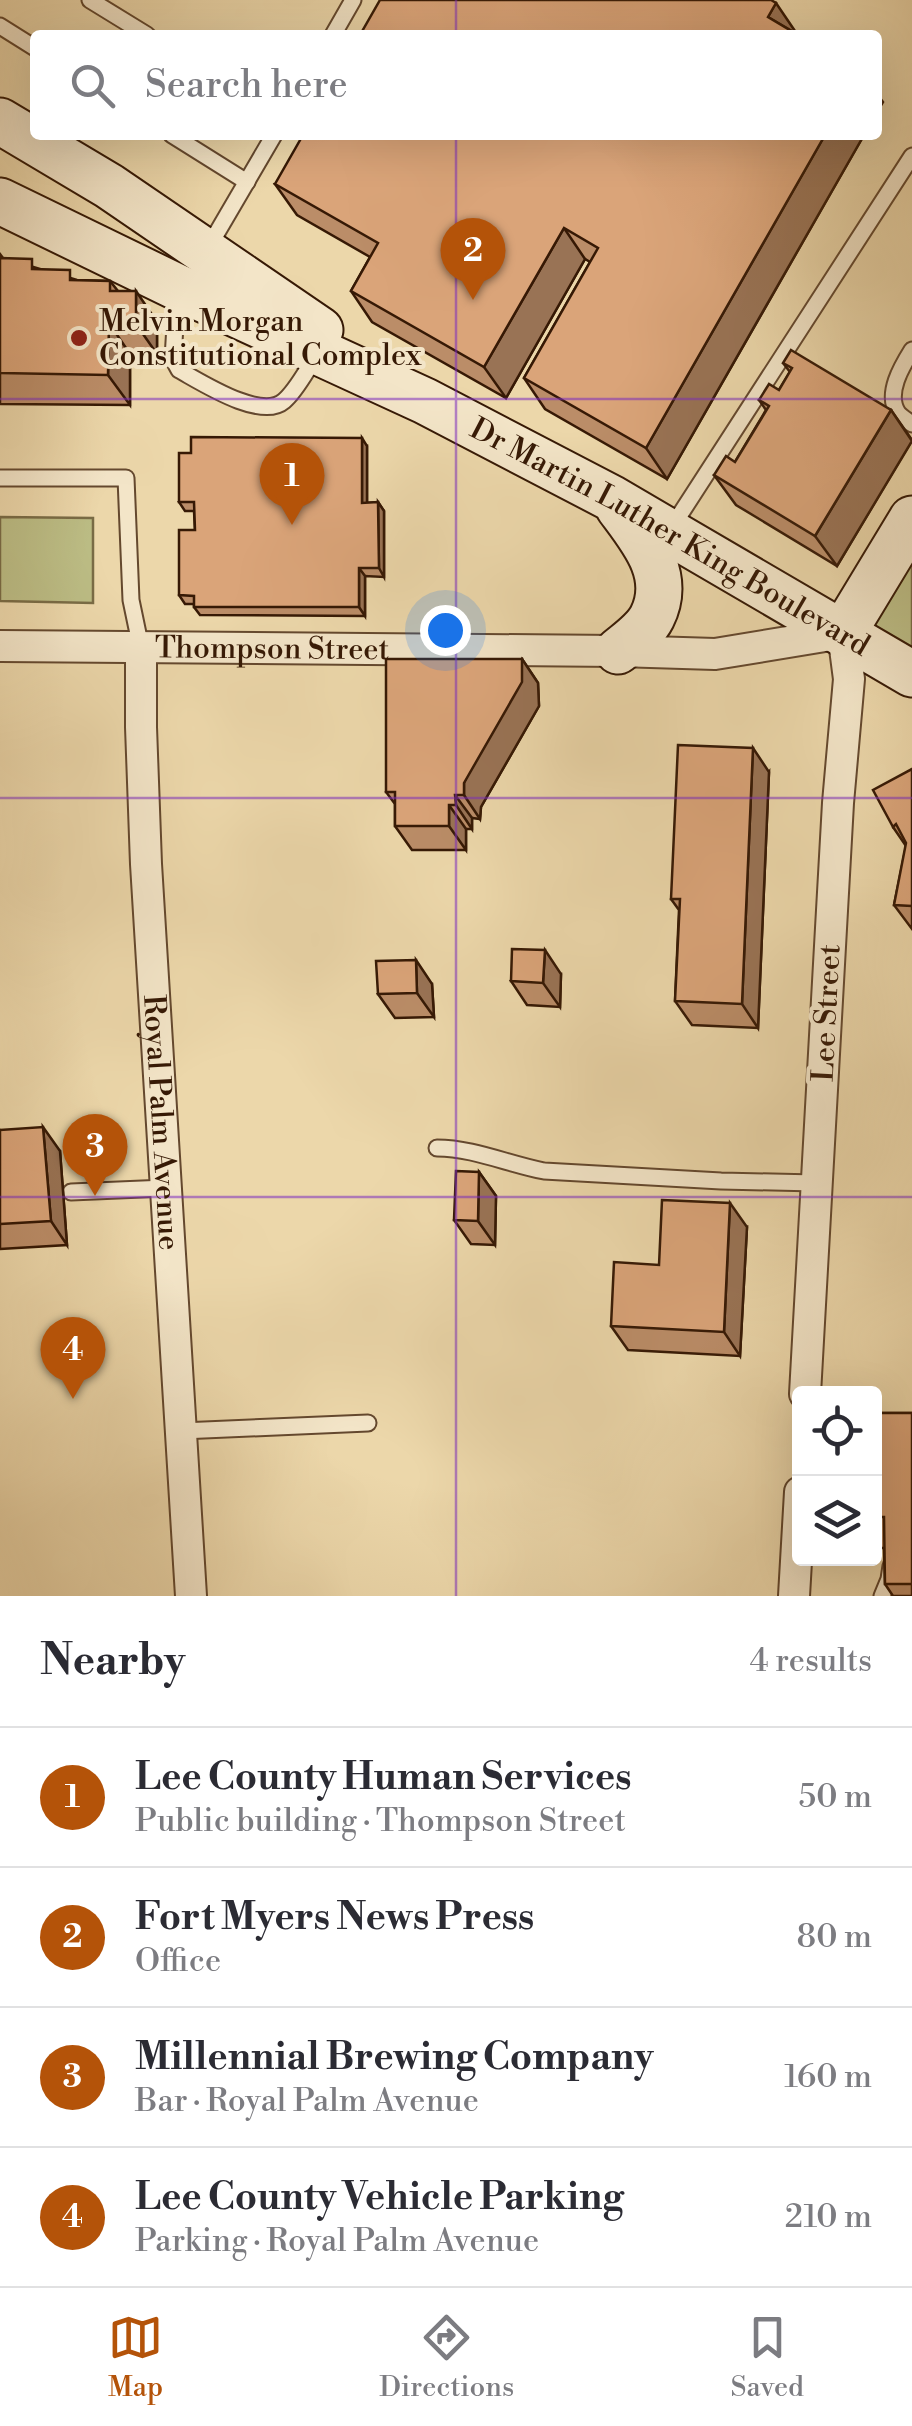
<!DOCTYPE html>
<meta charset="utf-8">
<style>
body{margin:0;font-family:"Libre Bodoni",serif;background:#f2f2f3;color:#2b2b33}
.controls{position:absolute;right:30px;bottom:30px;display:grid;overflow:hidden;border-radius:10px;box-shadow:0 10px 40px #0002}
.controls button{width:90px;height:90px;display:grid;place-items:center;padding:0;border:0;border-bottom:2px solid #e1e1e2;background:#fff;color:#2b2b33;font:50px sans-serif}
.you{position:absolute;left:445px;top:630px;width:35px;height:35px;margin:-25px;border:8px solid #fff;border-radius:50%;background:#1a73e8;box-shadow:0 0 0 15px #1a73e833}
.badge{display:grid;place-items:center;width:65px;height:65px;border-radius:50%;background:#b45309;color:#fff;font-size:32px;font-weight:700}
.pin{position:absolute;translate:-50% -82px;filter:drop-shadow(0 2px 5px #0008)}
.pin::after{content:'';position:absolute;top:52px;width:35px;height:30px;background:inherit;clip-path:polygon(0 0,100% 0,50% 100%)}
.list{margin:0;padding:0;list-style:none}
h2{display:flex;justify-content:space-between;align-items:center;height:130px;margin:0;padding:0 40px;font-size:42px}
h2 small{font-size:32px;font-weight:400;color:#7c7c81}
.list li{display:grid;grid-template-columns:65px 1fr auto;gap:30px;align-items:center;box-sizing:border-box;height:140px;padding:0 40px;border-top:2px solid #e1e1e2}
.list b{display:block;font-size:38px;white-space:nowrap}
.list p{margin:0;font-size:32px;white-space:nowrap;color:#7c7c81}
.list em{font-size:32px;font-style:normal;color:#7c7c81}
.icon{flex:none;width:55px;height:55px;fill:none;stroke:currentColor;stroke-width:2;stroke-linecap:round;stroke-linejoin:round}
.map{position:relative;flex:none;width:912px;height:1596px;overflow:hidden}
.search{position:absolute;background:#fff;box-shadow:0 10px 40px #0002;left:30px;right:30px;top:30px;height:110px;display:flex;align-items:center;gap:25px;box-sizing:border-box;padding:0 35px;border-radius:10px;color:#7c7c81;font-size:38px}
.sheet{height:690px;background:#fff}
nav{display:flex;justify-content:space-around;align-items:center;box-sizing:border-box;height:140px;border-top:2px solid #e1e1e2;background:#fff;font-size:28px;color:#7c7c81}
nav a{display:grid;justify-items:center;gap:5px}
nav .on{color:#b45309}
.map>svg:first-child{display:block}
</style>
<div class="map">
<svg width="912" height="1596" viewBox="0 0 912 1596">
<rect width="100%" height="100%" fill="#ecd7aa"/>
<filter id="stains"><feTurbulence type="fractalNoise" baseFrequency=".002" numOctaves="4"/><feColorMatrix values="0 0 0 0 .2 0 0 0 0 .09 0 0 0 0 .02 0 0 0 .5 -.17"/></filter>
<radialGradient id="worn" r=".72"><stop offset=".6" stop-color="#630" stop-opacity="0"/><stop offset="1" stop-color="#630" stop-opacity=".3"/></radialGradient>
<g fill="#bcbd85" stroke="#796b45" stroke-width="2.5">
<path d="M0 517 93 518V603L0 601Z"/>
<path d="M912 520V674L843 633Z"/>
</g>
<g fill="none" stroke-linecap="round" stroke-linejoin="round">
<defs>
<g id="lane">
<path d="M90 0 147 35"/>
<path d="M0 26 35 48"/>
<path d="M333 35 353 0"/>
<path d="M172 135 247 182"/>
<path d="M208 248 274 135"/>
<path d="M177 291 173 359 179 370C201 382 261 421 284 401 297 390 307 369 317 355"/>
<path d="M912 350C902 366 885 394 898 413 902 418 907 420 912 424"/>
<path d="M0 478H126L131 600 141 648"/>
<path d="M672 527 912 156"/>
<path d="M437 1148C473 1148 508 1164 544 1171L721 1181 816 1183"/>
<path d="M71 1192 166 1188"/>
<path d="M181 1431 368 1423"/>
<path d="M882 1596 889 1579 891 1566"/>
</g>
<g id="street">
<path id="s1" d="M0 646 618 651 715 654 843 633 849 679 838 803 805 1394"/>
<path id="s2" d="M141 648V727L146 864 191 1596"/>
<path d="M794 1596 800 1492"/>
</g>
<g id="secondary">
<path d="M0 121 109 186 320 330"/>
<path id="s3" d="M0 201 177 287 425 401 611 498 912 674"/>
<path d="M843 633 912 519"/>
<path d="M618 651C630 641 645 631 652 617 673 575 642 539 619 508"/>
</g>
</defs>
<use href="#lane" stroke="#64482e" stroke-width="19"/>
<use href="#street" stroke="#64482e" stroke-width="34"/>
<use href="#secondary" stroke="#361905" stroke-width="49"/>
<use href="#lane" stroke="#f3e5c8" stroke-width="15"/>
<use href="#street" stroke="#f3e5c8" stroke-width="30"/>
<use href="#secondary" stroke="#f3e5c8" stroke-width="45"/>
</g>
<g fill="#bb8d68" stroke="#361905" stroke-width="2.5">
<path d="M864 135 667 479 545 409 524 378 590 262 585 259 506 398 372 322 351 291 370 257 297 215 275 184Z"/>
<path d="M0 254 3 258 77 280 110 281 118 291 157 322V354H130V405L0 404Z"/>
<path d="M783 363 891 410 912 440 837 566 736 505 714 475 735 462 766 410 759 400 779 390 790 372Z"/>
<path d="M367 446V503L378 502 384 511V577L365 576V616L200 615 194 607V604H185L179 595 195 530 194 511H185L179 502Z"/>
<path d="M522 659 538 683 539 706 481 807 480 819 472 818V829H466V850H412L395 826V804L386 792Z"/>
<path d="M912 769V929L894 905 906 846 893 827Z"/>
<path d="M769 772 758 1028 692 1025 675 1001 679 910 671 899Z"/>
<path d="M561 974 560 1007 527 1005 511 981Z"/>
<path d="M432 984 434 1017 395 1018 378 994Z"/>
<path d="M0 1130 60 1151 67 1245 0 1249Z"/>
<path d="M479 1172 496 1196 495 1245 471 1244 454 1220Z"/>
<path d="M747 1227 740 1356 628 1350 611 1326 659 1265Z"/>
<path d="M874 1413H912V1596H893L885 1584 884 1548H874Z"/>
</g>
<g fill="#997355" stroke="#361905" stroke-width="2.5">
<path d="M776 3 797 34 768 17Z"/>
<path d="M877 94 883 102 877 112Z"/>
<path d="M825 135H864L667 479 646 448Z"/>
<path d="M564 228 585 259 506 398 484 367Z"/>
<path d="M136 291 157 322V354L136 324Z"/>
<path d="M109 323 130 354V405L108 375Z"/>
<path d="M891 410 912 441 837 566 815 536Z"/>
<path d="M362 438 367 446V511L362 503Z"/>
<path d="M378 502 384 511V577L379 568Z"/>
<path d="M359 568 365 576V616L359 607Z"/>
<path d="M522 659 538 683 539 706 481 807 480 819 464 795V783Z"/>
<path d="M753 748 769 772 758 1028 742 1004Z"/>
<path d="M455 795 472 818V829L456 805Z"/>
<path d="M449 805 466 829V850L449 826Z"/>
<path d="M545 950 561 974 560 1007 543 983Z"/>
<path d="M416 960 432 984 434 1017 417 993Z"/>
<path d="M43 1127 60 1151 67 1245 51 1221Z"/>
<path d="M479 1172 496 1196 495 1245 478 1221Z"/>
<path d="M730 1203 747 1227 740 1356 724 1332Z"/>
</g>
<g fill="#daa479" stroke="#361905" stroke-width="2.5">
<path d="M380 0H771L776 3 768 17 798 35H360Z"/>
<path d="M303 135H825L646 448 524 378 598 248 564 228 484 367 351 291 378 243 275 184Z"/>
<path d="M0 258 32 259V269L70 270V280L110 281V291H136V324L109 323 108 375 0 373Z"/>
<path d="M791 350 891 410 815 536 714 475 726 456 735 462 769 406 759 400 769 384 779 390 792 368 783 363Z"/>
<path d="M191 437 362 438V503L378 502 379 568H359V607H194V596L179 595V530H195L194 502H179V453H191Z"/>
<path d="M386 659H522V682L464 783V795H455L456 805H449V826H395V792H386Z"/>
<path d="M678 745 753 748 742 1004 675 1001 680 899H671Z"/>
<path d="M912 769V906L894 905 906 843 896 824 893 827 873 790Z"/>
<path d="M512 949 545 950 543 983 511 981Z"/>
<path d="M416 960 417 993 378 994 376 961Z"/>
<path d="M43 1127 51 1221 0 1224V1130Z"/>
<path d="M456 1171 479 1172 478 1221 454 1220Z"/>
<path d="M662 1200 730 1203 724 1332 611 1326 614 1262 659 1265Z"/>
<path d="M874 1413H912V1584H885L884 1517H874Z"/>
</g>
<path fill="none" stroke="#7b2cbf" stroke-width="2.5" stroke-opacity="0.55" d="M456 0V35M456 135V1596M0 399H912M0 798H912M0 1197H912"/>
<circle fill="#8f2418" stroke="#f3e5c8" stroke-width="4" cx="79" cy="338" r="10"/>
<g text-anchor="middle" stroke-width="8" stroke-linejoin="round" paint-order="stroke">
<g font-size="30" fill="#361905" stroke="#f3e5c8" text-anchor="start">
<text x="99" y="331">Melvin Morgan<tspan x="99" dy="34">Constitutional Complex</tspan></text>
</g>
<g font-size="30" fill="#361905" stroke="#f3e5c8">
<text dy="10" stroke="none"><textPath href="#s3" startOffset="750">Dr Martin Luther King Boulevard</textPath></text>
<text dy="10" stroke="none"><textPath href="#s1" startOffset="272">Thompson Street</textPath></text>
<text transform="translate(826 1013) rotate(-87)" y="10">Lee Street</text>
<text dy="10" stroke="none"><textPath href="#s2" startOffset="475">Royal Palm Avenue</textPath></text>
</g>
</g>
<rect width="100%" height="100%" filter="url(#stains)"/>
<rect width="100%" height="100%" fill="url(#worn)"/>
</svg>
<div class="controls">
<button><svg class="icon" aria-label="locate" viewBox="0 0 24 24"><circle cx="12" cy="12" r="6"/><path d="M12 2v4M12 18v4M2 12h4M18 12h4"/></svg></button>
<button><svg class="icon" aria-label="layers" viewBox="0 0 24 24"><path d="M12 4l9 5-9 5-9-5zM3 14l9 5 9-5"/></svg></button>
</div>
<div class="you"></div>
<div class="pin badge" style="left:292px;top:525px">1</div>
<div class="pin badge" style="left:473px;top:300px">2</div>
<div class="pin badge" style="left:95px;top:1196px">3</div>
<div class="pin badge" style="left:73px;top:1399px">4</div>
<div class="search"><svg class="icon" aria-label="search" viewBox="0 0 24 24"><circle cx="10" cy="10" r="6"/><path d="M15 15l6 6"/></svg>Search here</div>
</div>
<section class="sheet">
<h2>Nearby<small>4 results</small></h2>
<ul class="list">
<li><span class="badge">1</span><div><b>Lee County Human Services</b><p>Public building · Thompson Street</p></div><em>50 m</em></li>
<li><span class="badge">2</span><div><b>Fort Myers News Press</b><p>Office</p></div><em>80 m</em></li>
<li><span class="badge">3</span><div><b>Millennial Brewing Company</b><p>Bar · Royal Palm Avenue</p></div><em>160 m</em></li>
<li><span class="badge">4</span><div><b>Lee County Vehicle Parking</b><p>Parking · Royal Palm Avenue</p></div><em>210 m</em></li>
</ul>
</section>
<nav>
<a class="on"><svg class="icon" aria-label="map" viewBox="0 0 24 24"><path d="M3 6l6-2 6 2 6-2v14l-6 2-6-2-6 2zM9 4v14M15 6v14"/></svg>Map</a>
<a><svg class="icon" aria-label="directions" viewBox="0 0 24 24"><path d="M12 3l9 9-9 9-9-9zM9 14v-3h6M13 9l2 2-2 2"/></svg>Directions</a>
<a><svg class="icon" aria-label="saved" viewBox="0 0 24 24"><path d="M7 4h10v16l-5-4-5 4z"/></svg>Saved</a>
</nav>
